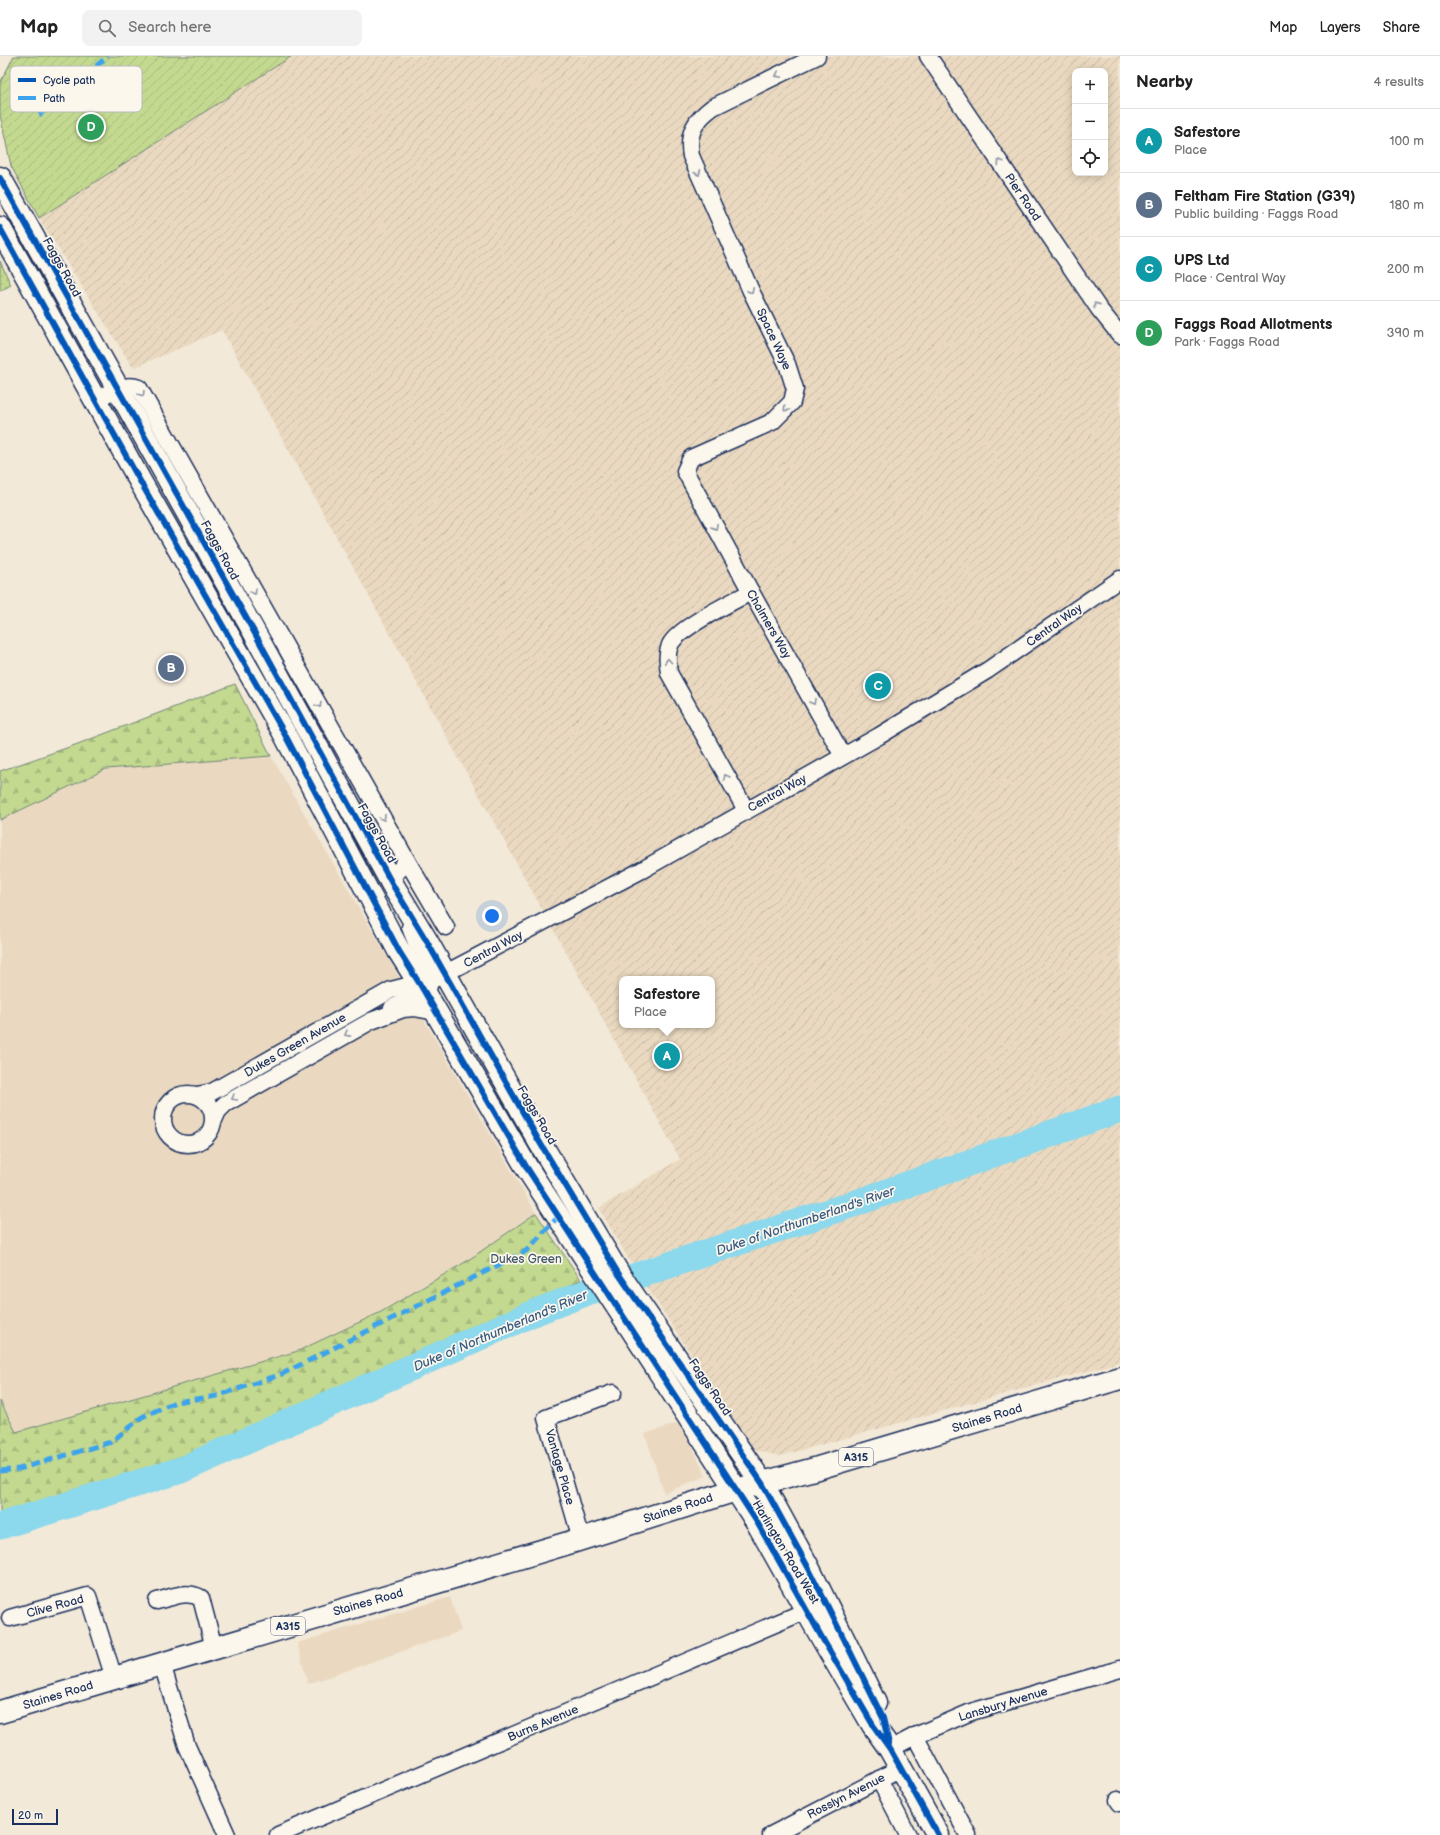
<!DOCTYPE html>
<meta charset="utf-8">
<style>
body{margin:0;font-family:"Balsamiq Sans",sans-serif;background:#f2f2f2;color:#222}
.controls{position:absolute;right:12px;top:12px;display:grid;overflow:hidden;border-radius:8px;box-shadow:0 2px 10px #0003}
.controls button{width:36px;height:36px;display:grid;place-items:center;padding:0;border:0;border-bottom:1px solid #e0e0e0;background:#fff;color:#222;font:20px sans-serif}
.scale{position:absolute;left:12px;bottom:10px;width:46px;box-sizing:border-box;padding-left:4px;border:2px solid #1b2f5e;border-top:0;font-size:11px;line-height:14px;white-space:nowrap;color:#1b2f5e;-webkit-text-stroke:3px #fbf7ec;paint-order:stroke}
.you{position:absolute;left:492px;top:860px;width:14px;height:14px;margin:-10px;border:3px solid #fff;border-radius:50%;background:#1a73e8;box-shadow:0 0 0 6px #1a73e833}
.badge{display:grid;place-items:center;width:26px;height:26px;border-radius:50%;background:#db2777;color:#fff;font-size:13px;font-weight:700}
.pin{position:absolute;translate:-50% -50%;border:2px solid #fff;box-shadow:0 1px 4px #0006}
.popup{position:absolute;left:619px;top:920px;width:96px;height:52px;box-sizing:border-box;display:grid;place-content:center;border-radius:8px;background:#fff;filter:drop-shadow(0 1px 3px #0005);font-size:13px;white-space:nowrap;color:#767676}
.popup b{font-size:15px;color:#222}
.popup::after{content:'';position:absolute;left:50%;top:100%;margin-left:-8px;border:8px solid transparent;border-top-color:#fff}
.list{margin:0;padding:0;list-style:none}
h2{display:flex;justify-content:space-between;align-items:center;height:52px;margin:0;padding:0 16px;font-size:17px}
h2 small{font-size:13px;font-weight:400;color:#767676}
.list li{display:grid;grid-template-columns:26px 1fr auto;gap:12px;align-items:center;box-sizing:border-box;height:64px;padding:0 16px;border-top:1px solid #e0e0e0}
.list b{display:block;font-size:15px;white-space:nowrap}
.list p{margin:0;font-size:13px;white-space:nowrap;color:#767676}
.list em{font-size:13px;font-style:normal;color:#767676}
.icon{flex:none;width:22px;height:22px;fill:none;stroke:currentColor;stroke-width:2;stroke-linecap:round;stroke-linejoin:round}
.map{position:relative;flex:none;width:1120px;height:1779px;overflow:hidden}
header{display:flex;align-items:center;gap:24px;box-sizing:border-box;height:56px;padding:0 20px;background:#fff;border-bottom:1px solid #e0e0e0}
header strong{font-size:19px}
nav{display:flex;gap:22px;margin-inline-start:auto;font-size:14px}
.search{width:280px;height:36px;background:#f2f2f2;display:flex;align-items:center;gap:10px;box-sizing:border-box;padding:0 14px;border-radius:8px;color:#767676;font-size:15px}
main{display:flex}
aside{flex:1;background:#fff}
.map>svg:first-child{display:block}
</style>
<header>
<strong>Map</strong>
<div class="search"><svg class="icon" aria-label="search" viewBox="0 0 24 24"><circle cx="10" cy="10" r="6"/><path d="M15 15l6 6"/></svg>Search here</div>
<nav><a>Map</a><a>Layers</a><a>Share</a></nav>
</header>
<main>
<div class="map">
<svg width="1120" height="1779" viewBox="0 0 1120 1779">
<defs>
<pattern id="industrial-furrows" width="10" height="10" patternUnits="userSpaceOnUse"><rect width="10" height="10" fill="#ead9c0"/><path d="M-1 1l2-2M0 10L10 0M9 11l2-2" fill="none" stroke="#c8bba7"/></pattern>
<pattern id="grass-dots" width="8" height="8" patternUnits="userSpaceOnUse"><rect width="8" height="8" fill="#c3d98f"/><path d="M2 2h.1M6 6h.1" fill="none" stroke="#a7bb7e" stroke-width="1.8" stroke-linecap="round"/></pattern>
<pattern id="forest-firs" width="22" height="20" patternUnits="userSpaceOnUse"><rect width="22" height="20" fill="#c3d98f"/><path d="M5 1l3.5 6h-7zM16 11l3.5 6h-7z" fill="#a7bb7e"/></pattern>
<pattern id="garden-furrows" width="10" height="10" patternUnits="userSpaceOnUse"><rect width="10" height="10" fill="#c3d98f"/><path d="M-1 1l2-2M0 10L10 0M9 11l2-2" fill="none" stroke="#a7bb7e"/></pattern>
</defs>
<rect width="100%" height="100%" fill="#f3e9d8"/>
<filter id="ink" filterUnits="userSpaceOnUse"><feTurbulence type="fractalNoise" baseFrequency=".025" numOctaves="2"/><feDisplacementMap in="SourceGraphic" scale="8" xChannelSelector="R" yChannelSelector="G"/><feConvolveMatrix kernelMatrix="1 2 1 2 8 2 1 2 1" color-interpolation-filters="sRGB"/></filter>
<g filter="url(#ink)">
<g fill="#ead9c0">
<path d="M271 700 536 1157 467 1205 381 1256 298 1295 16 1376 0 1345V764L106 713Z"/>
<path d="M678 1367 691 1388 706 1420 664 1437 645 1378Z"/>
<path d="M450 1541 461 1575 308 1628 297 1587Z"/>
</g>
<g fill="url(#industrial-furrows)" fill-rule="evenodd">
<path d="M292 0H1120V1045L861 1138 631 1207 599 1152 680 1103 222 274 133 312 39 162ZM1075 15H1105V117H1075ZM622 923H712V969H622Z"/>
<path d="M1120 1065V1306L780 1400 754 1394 645 1228Z"/>
</g>
<path fill="url(#grass-dots)" stroke="#6f8476" d="M0 205 11 229 0 235Z"/>
<g fill="url(#forest-firs)" stroke="#6f8476">
<path d="M235 628 271 700 106 713 0 764V715L75 689Z"/>
<path d="M536 1157 581 1224 267 1368 112 1426 0 1461V1345L16 1376 298 1295 381 1256 467 1205Z"/>
</g>
<path fill="url(#garden-furrows)" stroke="#6f8476" d="M14 0H292L39 162 11 110 0 59V27Z"/>
<g fill="none" stroke-linecap="round" stroke-linejoin="round">
<path stroke="#8cd8ec" stroke-width="27" d="M0 1470 181 1414 536 1256 588 1236 856 1147 1120 1053"/>
<defs>
<g id="minor">
<path d="M817 0 713 51C695 64 687 77 691 100L751 235 787 308 795 333 792 346 772 366 691 402 685 415 751 536 843 700"/>
<path d="M928 0 1099 253 1120 279"/>
<path d="M96 344C109 337 124 326 139 332L406 803C403 813 397 816 388 820"/>
<path d="M746 754 669 617C668 607 666 599 670 589 678 572 732 546 751 536"/>
<path d="M406 803 446 871"/>
<path d="M421 930 642 814 879 680 988 614 1120 523"/>
<path d="M392 952C400 948 409 944 416 937 433 919 417 891 410 871"/>
<circle cx="188" cy="1063" r="25"/>
<path d="M197 1039 212 1036 391 934 411 929 429 930"/>
<path d="M214 1064 218 1055 225 1048 371 965 403 953 414 952 436 956"/>
<path d="M581 1483 546 1362 613 1337"/>
<path d="M157 1545C173 1541 186 1534 201 1542L214 1592"/>
<path d="M10 1562 88 1540 114 1622"/>
<path d="M162 1608 187 1690 227 1779"/>
<path d="M915 1680 968 1779"/>
<path d="M890 1693 915 1680 971 1656 1120 1613"/>
<path d="M879 1723 908 1779"/>
<path d="M1118 1744 1120 1747"/>
<path d="M278 1779 808 1554"/>
<path d="M771 1779 901 1712"/>
</g>
<g id="primary">
<path d="M0 122 258 583 395 833 426 884 539 1085 618 1217 762 1427 808 1511 875 1647"/>
<path d="M0 172 140 425 283 675 399 895 421 930 527 1112 757 1466 825 1587 873 1669 890 1693 938 1779"/>
<path d="M0 1656 575 1485 736 1434 818 1412 1120 1322"/>
</g>
</defs>
<use href="#minor" stroke="#1b2f5e" stroke-width="19"/>
<use href="#primary" stroke="#1b2f5e" stroke-width="25"/>
<use href="#minor" stroke="#fbf7ec" stroke-width="16"/>
<use href="#primary" stroke="#fbf7ec" stroke-width="22"/>
<g stroke="#3da3ed" stroke-width="5" stroke-dasharray="10 5" stroke-linecap="butt">
<path d="M39 59 108 0"/>
<path d="M0 1415 19 1413 111 1386 142 1361 175 1346 217 1340 282 1318 526 1195 558 1161"/>
</g>
<defs>
<g id="cycleway">
<path d="M0 122 258 583 395 833 426 884 539 1085 618 1217 762 1427 808 1511 846 1587 883 1662 889 1688"/>
<path d="M0 172 140 425 283 675 399 895 421 930 527 1112 757 1466 825 1587 873 1669 890 1693 938 1779"/>
</g>
</defs>
<use href="#cycleway" stroke="#fbf7ec" stroke-width="8"/>
<use href="#cycleway" stroke="#0057b8" stroke-width="6"/>
</g>
<defs><path id="oneway-chevron" d="M-2-3.5L2.5 0L-2 3.5" fill="none" stroke-width="1.6" stroke-linecap="round" stroke-linejoin="round"/></defs>
<g stroke="#8b93a5">
<use href="#oneway-chevron" transform="translate(778 19) rotate(154)"/>
<use href="#oneway-chevron" transform="translate(1000 106) rotate(-124)"/>
<use href="#oneway-chevron" transform="translate(698 117) rotate(67)"/>
<use href="#oneway-chevron" transform="translate(751 235) rotate(65)"/>
<use href="#oneway-chevron" transform="translate(1096 249) rotate(-125)"/>
<use href="#oneway-chevron" transform="translate(142 338) rotate(58)"/>
<use href="#oneway-chevron" transform="translate(786 353) rotate(133)"/>
<use href="#oneway-chevron" transform="translate(715 471) rotate(61)"/>
<use href="#oneway-chevron" transform="translate(254 536) rotate(60)"/>
<use href="#oneway-chevron" transform="translate(668 605) rotate(-94)"/>
<use href="#oneway-chevron" transform="translate(813 646) rotate(61)"/>
<use href="#oneway-chevron" transform="translate(319 649) rotate(60)"/>
<use href="#oneway-chevron" transform="translate(726 721) rotate(-120)"/>
<use href="#oneway-chevron" transform="translate(383 762) rotate(60)"/>
<use href="#oneway-chevron" transform="translate(347 978) rotate(151)"/>
<use href="#oneway-chevron" transform="translate(234 1042) rotate(150)"/>
</g>
</g>
<g text-anchor="middle" stroke-width="3.5" stroke-linejoin="round" paint-order="stroke">
<g fill="#fbf7ec" stroke="#5e6b89" stroke-width="1">
<rect x="839" y="1392" width="34" height="18" rx="3"/>
<rect x="271" y="1561" width="34" height="18" rx="3"/>
</g>
<g font-size="11" font-weight="bold" fill="#1b2f5e">
<text x="856" y="1405">A315</text>
<text x="288" y="1574">A315</text>
</g>
<g font-size="12" fill="#1b2f5e" stroke="#fbf7ec">
<text transform="translate(1023 141) rotate(56)" y="4">Pier Road</text>
<text transform="translate(62 211) rotate(61)" y="4">Faggs Road</text>
<text transform="translate(774 283) rotate(65)" y="4">Space Waye</text>
<text transform="translate(220 494) rotate(61)" y="4">Faggs Road</text>
<text transform="translate(769 568) rotate(60)" y="4">Chalmers Way</text>
<text transform="translate(1054 569) rotate(-35)" y="4">Central Way</text>
<text transform="translate(777 737) rotate(-29)" y="4">Central Way</text>
<text transform="translate(377 777) rotate(61)" y="4">Faggs Road</text>
<text transform="translate(493 893) rotate(-28)" y="4">Central Way</text>
<text transform="translate(295 989) rotate(-30)" y="4">Dukes Green Avenue</text>
<text transform="translate(537 1059) rotate(60)" y="4">Faggs Road</text>
<text transform="translate(710 1331) rotate(56)" y="4">Faggs Road</text>
<text transform="translate(987 1362) rotate(-17)" y="4">Staines Road</text>
<text transform="translate(560 1411) rotate(74)" y="4">Vantage Place</text>
<text transform="translate(678 1452) rotate(-18)" y="4">Staines Road</text>
<text transform="translate(786 1496) rotate(59)" y="4">Harlington Road West</text>
<text transform="translate(368 1546) rotate(-16)" y="4">Staines Road</text>
<text transform="translate(55 1550) rotate(-15)" y="4">Clive Road</text>
<text transform="translate(58 1639) rotate(-17)" y="4">Staines Road</text>
<text transform="translate(1003 1648) rotate(-17)" y="4">Lansbury Avenue</text>
<text transform="translate(543 1667) rotate(-23)" y="4">Burns Avenue</text>
<text transform="translate(846 1740) rotate(-27)" y="4">Rosslyn Avenue</text>
</g>
<g font-size="12" fill="#455a6a" stroke="#fbf7ec">
<text x="526" y="1207">Dukes Green</text>
</g>
<g font-size="13" font-style="italic" fill="#375982" stroke="#fbf7ec">
<text transform="translate(805 1164) rotate(-19)" y="5">Duke of Northumberland's River</text>
<text transform="translate(500 1274) rotate(-23)" y="5">Duke of Northumberland's River</text>
</g>
</g>
<rect x="10" y="10" width="132" height="46" rx="6" fill="#fbf7ec" stroke="#b8bbc1" stroke-width="1"/>
<rect x="18" y="22" width="18" height="4" fill="#0057b8"/>
<rect x="18" y="40" width="18" height="4" fill="#3da3ed"/>
<g font-size="11" fill="#1b2f5e">
<text x="43" y="28">Cycle path</text>
<text x="43" y="46">Path</text>
</g>
</svg>
<div class="controls">
<button>+</button>
<button>−</button>
<button><svg class="icon" aria-label="locate" viewBox="0 0 24 24"><circle cx="12" cy="12" r="6"/><path d="M12 2v4M12 18v4M2 12h4M18 12h4"/></svg></button>
</div>
<div class="scale">20 m</div>
<div class="you"></div>
<div class="pin badge" style="left:667px;top:1000px;background:#0f9aa8">A</div>
<div class="popup"><b>Safestore</b>Place</div>
<div class="pin badge" style="left:171px;top:612px;background:#5c6f8a">B</div>
<div class="pin badge" style="left:878px;top:630px;background:#0f9aa8">C</div>
<div class="pin badge" style="left:91px;top:71px;background:#2e9e5b">D</div>
</div>
<aside>
<h2>Nearby<small>4 results</small></h2>
<ul class="list">
<li><span class="badge" style="background:#0f9aa8">A</span><div><b>Safestore</b><p>Place</p></div><em>100 m</em></li>
<li><span class="badge" style="background:#5c6f8a">B</span><div><b>Feltham Fire Station (G39)</b><p>Public building · Faggs Road</p></div><em>180 m</em></li>
<li><span class="badge" style="background:#0f9aa8">C</span><div><b>UPS Ltd</b><p>Place · Central Way</p></div><em>200 m</em></li>
<li><span class="badge" style="background:#2e9e5b">D</span><div><b>Faggs Road Allotments</b><p>Park · Faggs Road</p></div><em>390 m</em></li>
</ul>
</aside>
</main>
